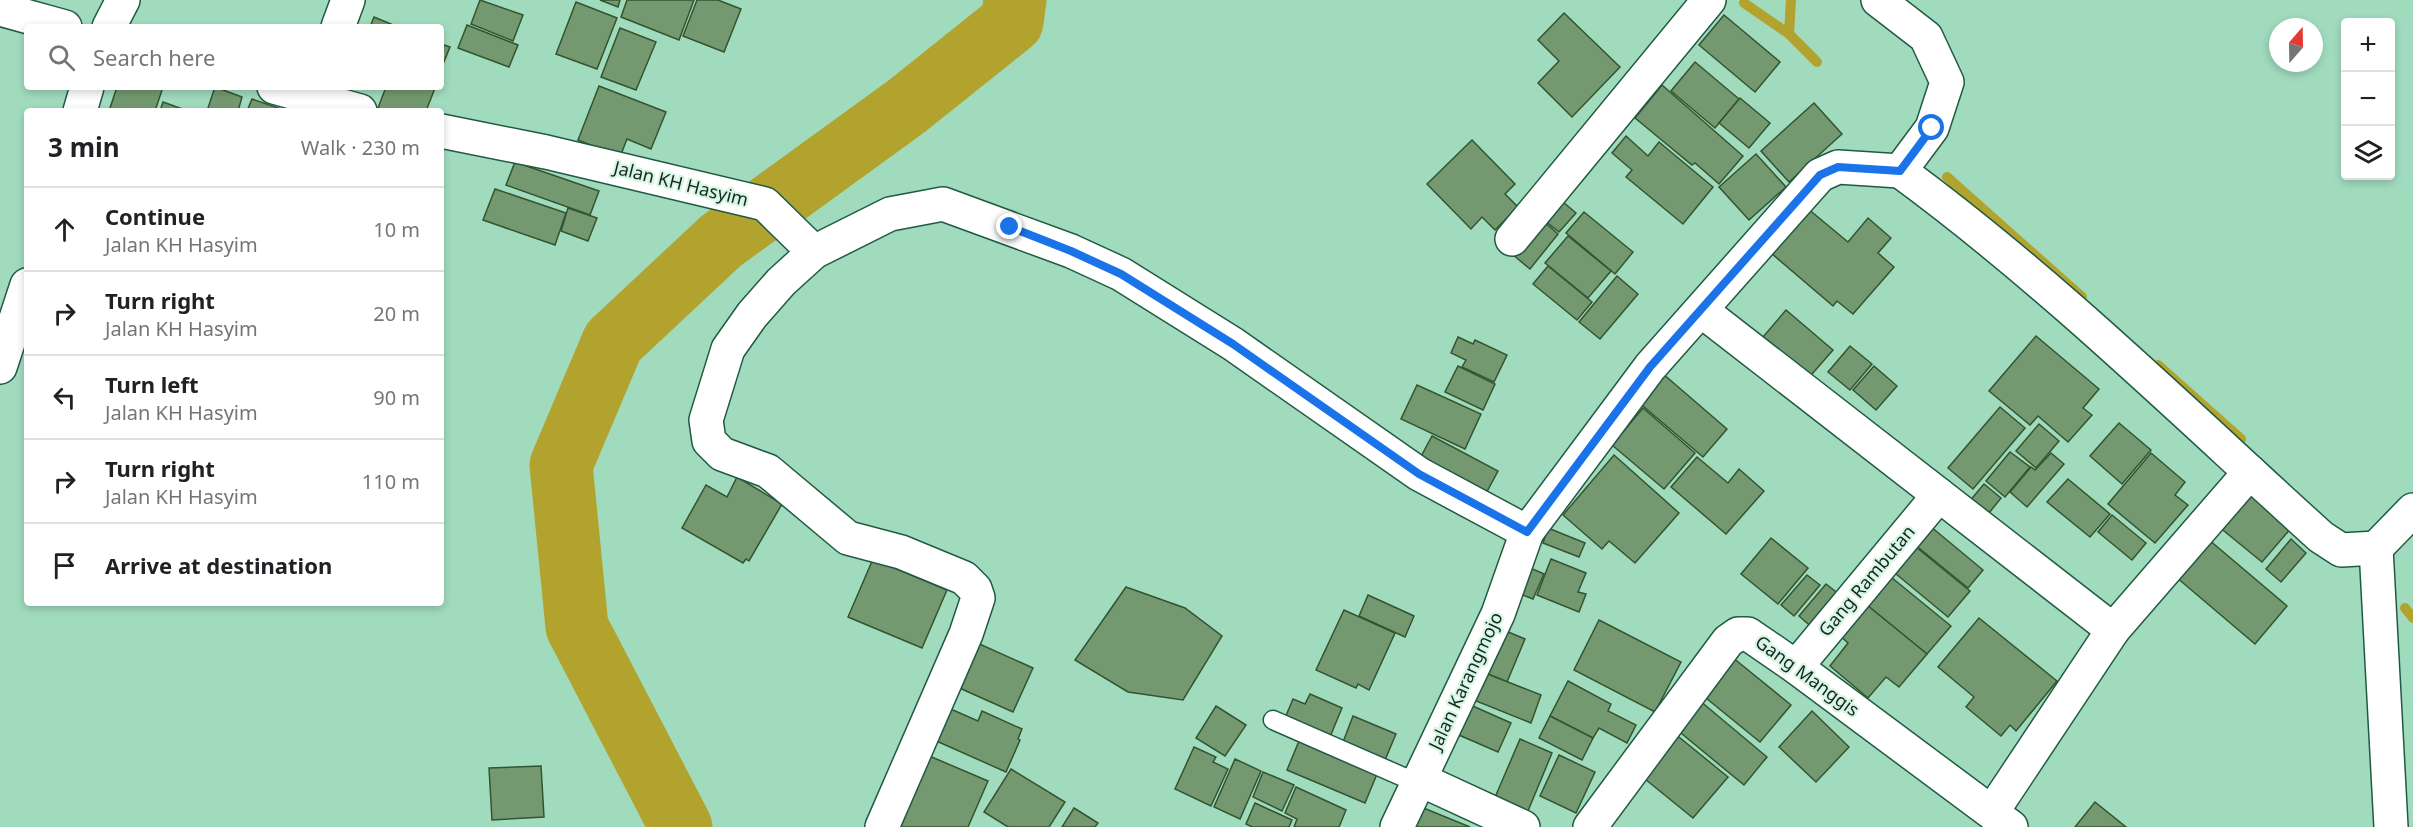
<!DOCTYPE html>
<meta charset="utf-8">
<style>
body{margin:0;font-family:"Noto Sans",sans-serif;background:#f6f6f6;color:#202124}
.controls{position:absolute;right:18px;top:18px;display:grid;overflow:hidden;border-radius:6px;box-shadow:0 3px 9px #0003}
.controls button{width:54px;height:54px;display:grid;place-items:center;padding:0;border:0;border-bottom:2px solid #e0e0e0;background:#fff;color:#202124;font:30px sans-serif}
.compass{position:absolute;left:2269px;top:18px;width:54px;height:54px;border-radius:50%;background:#fff;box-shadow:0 3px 9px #0003;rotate:20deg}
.stop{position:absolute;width:18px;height:18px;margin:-14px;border:4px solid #1a73e8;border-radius:50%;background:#fff}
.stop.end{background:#1a73e8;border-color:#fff;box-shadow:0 2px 6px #0008}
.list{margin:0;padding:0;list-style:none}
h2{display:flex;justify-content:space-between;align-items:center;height:78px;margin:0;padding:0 24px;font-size:26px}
h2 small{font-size:20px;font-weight:400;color:#757577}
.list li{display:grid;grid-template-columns:39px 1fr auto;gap:18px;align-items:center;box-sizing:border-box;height:84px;padding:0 24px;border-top:2px solid #e0e0e0}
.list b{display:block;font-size:22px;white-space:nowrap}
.list p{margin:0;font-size:20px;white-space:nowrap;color:#757577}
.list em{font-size:20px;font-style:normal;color:#757577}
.icon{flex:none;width:33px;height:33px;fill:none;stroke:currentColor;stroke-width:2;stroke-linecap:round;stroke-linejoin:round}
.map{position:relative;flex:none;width:2413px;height:827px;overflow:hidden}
.search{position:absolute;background:#fff;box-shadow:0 3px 9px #0003;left:24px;top:24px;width:420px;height:66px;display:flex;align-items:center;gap:15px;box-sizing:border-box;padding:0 21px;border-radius:6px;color:#757577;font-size:22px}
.panel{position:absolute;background:#fff;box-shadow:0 3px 9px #0003;left:24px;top:108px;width:420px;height:498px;border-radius:6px}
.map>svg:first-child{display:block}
</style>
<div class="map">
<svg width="2413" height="827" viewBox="0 0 2413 827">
<rect width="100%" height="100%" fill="#a1dbbe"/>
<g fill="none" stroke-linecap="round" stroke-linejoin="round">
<g stroke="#b1a32d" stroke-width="10">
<path d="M1744 3 1789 34 1817 62"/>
<path d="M1789 34 1791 0"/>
<path d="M1947 177 2082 297"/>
<path d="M2158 365 2241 439"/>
<path d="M2405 608 2413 618"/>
</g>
<path stroke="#b1a32d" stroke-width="63" d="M681 827 577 627 561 465 613 342 721 241 907 106 1012 22 1015 0"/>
</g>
<g fill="#749971" stroke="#32552f" stroke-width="1.5">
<path d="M480 0 523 15 513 41 471 24Z"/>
<path d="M600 0H620L618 7Z"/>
<path d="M627 0H694L679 40 621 17Z"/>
<path d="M697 0H718L741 9 724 52 683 36Z"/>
<path d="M576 2 617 18 597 69 556 54Z"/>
<path d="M1564 13 1620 67 1572 117 1538 83 1559 61 1538 40Z"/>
<path d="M1724 15 1780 62 1755 92 1699 45Z"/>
<path d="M374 17 398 27H370Z"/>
<path d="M467 25 518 45 509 67 458 48Z"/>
<path d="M620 28 656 42 636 90 601 77Z"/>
<path d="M441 44 450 47 441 69Z"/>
<path d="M1695 62 1739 99 1715 128 1671 91Z"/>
<path d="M1662 85 1743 156 1719 184 1695 163 1692 165 1635 118Z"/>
<path d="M599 86 666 112 651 149 627 139 620 157 578 140Z"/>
<path d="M117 87H163L155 111H109Z"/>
<path d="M215 87 242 97 238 111H207Z"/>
<path d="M386 87H431L435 88 426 111H386L378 108Z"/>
<path d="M1740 98 1770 123 1749 148 1719 123Z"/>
<path d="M252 99 287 111H247Z"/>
<path d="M163 102 188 111H160Z"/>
<path d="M1814 103 1842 134 1789 182 1761 151Z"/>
<path d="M1626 136 1648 156 1659 142 1713 187 1683 224 1626 177 1632 170 1612 153Z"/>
<path d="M1472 140 1515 184 1505 194 1518 207 1495 230 1482 217 1471 229 1427 184Z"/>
<path d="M1756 154 1786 187 1749 220 1719 187Z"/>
<path d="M515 162 599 191 590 215 506 185Z"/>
<path d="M495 189 566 213 555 245 483 220Z"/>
<path d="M1556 196 1576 213 1559 232 1539 216Z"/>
<path d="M1801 203 1848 242 1868 218 1891 238 1878 253 1894 267 1853 314 1837 301 1833 306 1764 247Z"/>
<path d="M568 208 597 218 588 241 561 231Z"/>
<path d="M1584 212 1633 252 1615 274 1566 233Z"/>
<path d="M1541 219 1558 234 1530 269 1512 254Z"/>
<path d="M1568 236 1611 271 1588 298 1545 263Z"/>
<path d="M1548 266 1592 302 1577 320 1533 284Z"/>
<path d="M1617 276 1638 294 1600 339 1579 322Z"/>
<path d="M1786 310 1833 350 1805 382 1758 343Z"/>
<path d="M2036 336 2099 389 2083 408 2092 415 2068 442 2038 416 2030 425 1989 391Z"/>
<path d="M1458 337 1473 344 1475 340 1507 355 1494 382 1462 367 1466 360 1451 353Z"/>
<path d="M1850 346 1872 364 1850 390 1828 372Z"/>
<path d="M1458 366 1495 384 1483 410 1445 392Z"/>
<path d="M1874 366 1897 386 1876 410 1853 390Z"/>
<path d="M1662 373 1727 429 1703 457 1637 401Z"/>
<path d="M1417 385 1481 414 1465 449 1401 419Z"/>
<path d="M2000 407 2025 428 1973 489 1948 468Z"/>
<path d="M1643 408 1695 453 1664 489 1612 445Z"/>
<path d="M2119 423 2151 450 2122 484 2090 456Z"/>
<path d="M2039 424 2059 441 2036 468 2016 451Z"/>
<path d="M1432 436 1498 471 1483 499 1417 464Z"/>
<path d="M2010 452 2030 467 2005 497 1986 481Z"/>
<path d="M2051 453 2064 464 2027 507 2010 492 2031 467 2035 470Z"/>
<path d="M2151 453 2185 482 2175 495 2188 505 2155 543 2108 504Z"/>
<path d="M1614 455 1679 513 1635 563 1609 541 1602 549 1563 515Z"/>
<path d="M1697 457 1728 483 1739 469 1764 491 1726 534 1671 487Z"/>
<path d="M737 477 782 504 749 561 746 559 743 563 682 528 706 485 727 497Z"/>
<path d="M2068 479 2110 514 2090 537 2047 502Z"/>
<path d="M1984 484 2001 498 1985 518 1968 503Z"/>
<path d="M2243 486 2292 527 2262 562 2213 522Z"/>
<path d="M2112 515 2146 543 2132 560 2098 532Z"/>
<path d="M1930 526 1983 570 1968 588 1914 544Z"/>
<path d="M1548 528 1585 543 1579 557 1543 543Z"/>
<path d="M1771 538 1808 568 1778 604 1741 574Z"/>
<path d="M2208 539 2287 606 2255 644 2176 577Z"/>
<path d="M2291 539 2306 553 2281 582 2266 569Z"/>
<path d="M1911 543 1970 591 1948 617 1890 569Z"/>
<path d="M873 559 947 590 922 648 848 617Z"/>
<path d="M1551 559 1586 573 1578 592 1586 594 1579 612 1537 595Z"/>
<path d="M1521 564 1544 574 1533 599 1510 590Z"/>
<path d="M1886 573 1951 626 1927 654 1862 601Z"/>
<path d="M1807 575 1820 585 1794 616 1781 605Z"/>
<path d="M1826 584 1844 598 1816 631 1799 616Z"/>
<path d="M1126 587 1185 608 1222 636 1183 700 1128 692 1075 660Z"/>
<path d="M1368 595 1414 616 1405 637 1359 616Z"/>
<path d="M1862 601 1927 654 1899 687 1886 677 1868 698 1830 666 1848 643 1836 632Z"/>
<path d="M1344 610 1395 633 1369 690 1358 684 1356 688 1316 670Z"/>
<path d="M1979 618 2057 681 2016 731 2010 725 2001 736 1966 707 1974 697 1938 667Z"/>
<path d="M1599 620 1681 662 1655 712 1574 670Z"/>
<path d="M1501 629 1525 639 1507 682 1483 672Z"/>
<path d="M975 642 1033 668 1013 712 955 686Z"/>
<path d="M1732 657 1791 705 1760 742 1701 694Z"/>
<path d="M1475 669 1541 695 1531 723 1464 696Z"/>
<path d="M1568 681 1611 704 1608 711 1636 725 1627 743 1599 728 1593 738 1550 716Z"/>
<path d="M1310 694 1342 708 1330 737 1285 718 1293 699 1305 704Z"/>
<path d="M1699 700 1767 757 1744 785 1676 729Z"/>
<path d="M1466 703 1511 723 1498 752 1452 732Z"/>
<path d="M1216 706 1246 725 1225 756 1196 738Z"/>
<path d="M946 707 978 721 982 711 1022 729 1018 739 1020 740 1006 772 932 739Z"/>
<path d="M1812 711 1849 747 1816 782 1779 747Z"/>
<path d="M1353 716 1396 734 1385 760 1343 742Z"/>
<path d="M1550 716 1593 738 1582 760 1539 738Z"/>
<path d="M1674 733 1728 777 1693 818 1640 775Z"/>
<path d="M1520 739 1552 753 1523 823 1490 809Z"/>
<path d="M1299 741 1377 774 1365 803 1287 770Z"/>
<path d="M1194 747 1216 757 1213 762 1228 769 1211 806 1175 789Z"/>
<path d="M927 755 988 781 968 827H896Z"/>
<path d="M1559 755 1595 772 1576 813 1540 796Z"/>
<path d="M1235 759 1261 771 1240 819 1214 807Z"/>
<path d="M541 766 544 817 492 820 489 768Z"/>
<path d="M1011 769 1065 802 1049 827H1008L984 812Z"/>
<path d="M1263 772 1294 785 1282 811 1253 797Z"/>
<path d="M1296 787 1346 810 1339 827H1294L1297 819 1285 813Z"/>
<path d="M2095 802 2126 827H2075Z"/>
<path d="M1255 803 1292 820 1289 827H1252L1246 824Z"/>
<path d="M1421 807 1470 827H1412Z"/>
<path d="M1074 808 1098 823 1095 827H1062Z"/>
</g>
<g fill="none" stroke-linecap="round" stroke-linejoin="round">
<defs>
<path id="lane" d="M1273 720 1417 783"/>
<g id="street">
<path d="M1878 0 1926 37 1947 82 1932 128 1900 171"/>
<path d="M0 9 65 27"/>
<path d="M109 27 123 0"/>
<path d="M338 27 348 0"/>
<path d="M274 87 360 111"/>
<path d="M80 111 87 87"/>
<path d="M441 131 546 152 765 204 814 252"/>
<path d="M1900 171C2050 281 2183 412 2321 537L2341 550 2376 548 2413 510"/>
<path d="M1512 239 1709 0"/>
<path d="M1702 311 2113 630"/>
<path d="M0 367 27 285"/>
<path d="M2376 548 2391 827"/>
<path d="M1796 667 1939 495"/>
<path d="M1419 779 1523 827"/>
<path d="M1992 812 2113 630 2250 472"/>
<path d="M882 827 966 634 978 598 975 589 964 578 901 552 848 538 768 471 722 454 709 441 706 420 728 349 752 315 781 282 814 252 890 214 943 204 1071 251 1121 274 1233 344 1419 474 1527 532"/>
<path d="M1397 827 1498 614 1527 532 1650 367 1820 175 1838 167 1900 171"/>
<path d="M1590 827 1728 641 1738 634H1748L1796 667 2011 827"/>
</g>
</defs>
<use href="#lane" stroke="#215a42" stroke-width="21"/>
<use href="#street" stroke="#215a42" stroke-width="36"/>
<use href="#lane" stroke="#fff" stroke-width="18"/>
<use href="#street" stroke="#fff" stroke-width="33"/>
</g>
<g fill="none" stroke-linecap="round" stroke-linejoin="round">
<path stroke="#1a73e8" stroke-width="8" d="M1010 227 1071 251 1121 274 1233 344 1419 474 1527 532 1650 367 1820 175 1838 167 1900 171 1932 128"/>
</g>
<g text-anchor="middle" stroke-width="4.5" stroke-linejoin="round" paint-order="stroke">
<g font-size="18" fill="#132a1f" stroke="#d8f5e5">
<text transform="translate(681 184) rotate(14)" y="6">Jalan KH Hasyim</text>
<text transform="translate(1867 581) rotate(-50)" y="6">Gang Rambutan</text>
<text transform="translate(1807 676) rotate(36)" y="6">Gang Manggis</text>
<text transform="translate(1466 681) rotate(-65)" y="6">Jalan Karangmojo</text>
</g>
</g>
</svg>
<div class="controls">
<button>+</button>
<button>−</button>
<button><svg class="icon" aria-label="layers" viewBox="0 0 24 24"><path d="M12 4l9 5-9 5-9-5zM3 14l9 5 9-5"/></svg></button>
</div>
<svg class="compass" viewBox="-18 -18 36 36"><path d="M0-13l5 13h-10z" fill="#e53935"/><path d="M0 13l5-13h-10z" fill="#757577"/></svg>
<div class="stop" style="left:1932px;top:128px"></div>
<div class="stop end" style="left:1010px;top:227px"></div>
<div class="search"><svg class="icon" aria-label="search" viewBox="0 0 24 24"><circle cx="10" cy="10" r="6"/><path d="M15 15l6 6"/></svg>Search here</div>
<section class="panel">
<h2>3 min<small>Walk · 230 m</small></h2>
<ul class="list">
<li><svg class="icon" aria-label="ahead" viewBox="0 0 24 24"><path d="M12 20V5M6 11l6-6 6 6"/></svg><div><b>Continue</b><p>Jalan KH Hasyim</p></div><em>10 m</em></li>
<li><svg class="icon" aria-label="right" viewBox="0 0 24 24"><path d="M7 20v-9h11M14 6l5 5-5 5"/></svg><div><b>Turn right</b><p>Jalan KH Hasyim</p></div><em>20 m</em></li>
<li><svg class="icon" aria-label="left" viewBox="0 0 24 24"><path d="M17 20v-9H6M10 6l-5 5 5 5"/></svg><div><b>Turn left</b><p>Jalan KH Hasyim</p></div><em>90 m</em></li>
<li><svg class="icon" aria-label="right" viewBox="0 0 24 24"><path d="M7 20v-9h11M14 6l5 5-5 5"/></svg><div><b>Turn right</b><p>Jalan KH Hasyim</p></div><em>110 m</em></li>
<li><svg class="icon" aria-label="arrive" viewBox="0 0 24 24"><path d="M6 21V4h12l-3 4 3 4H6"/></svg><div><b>Arrive at destination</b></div></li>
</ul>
</section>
</div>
